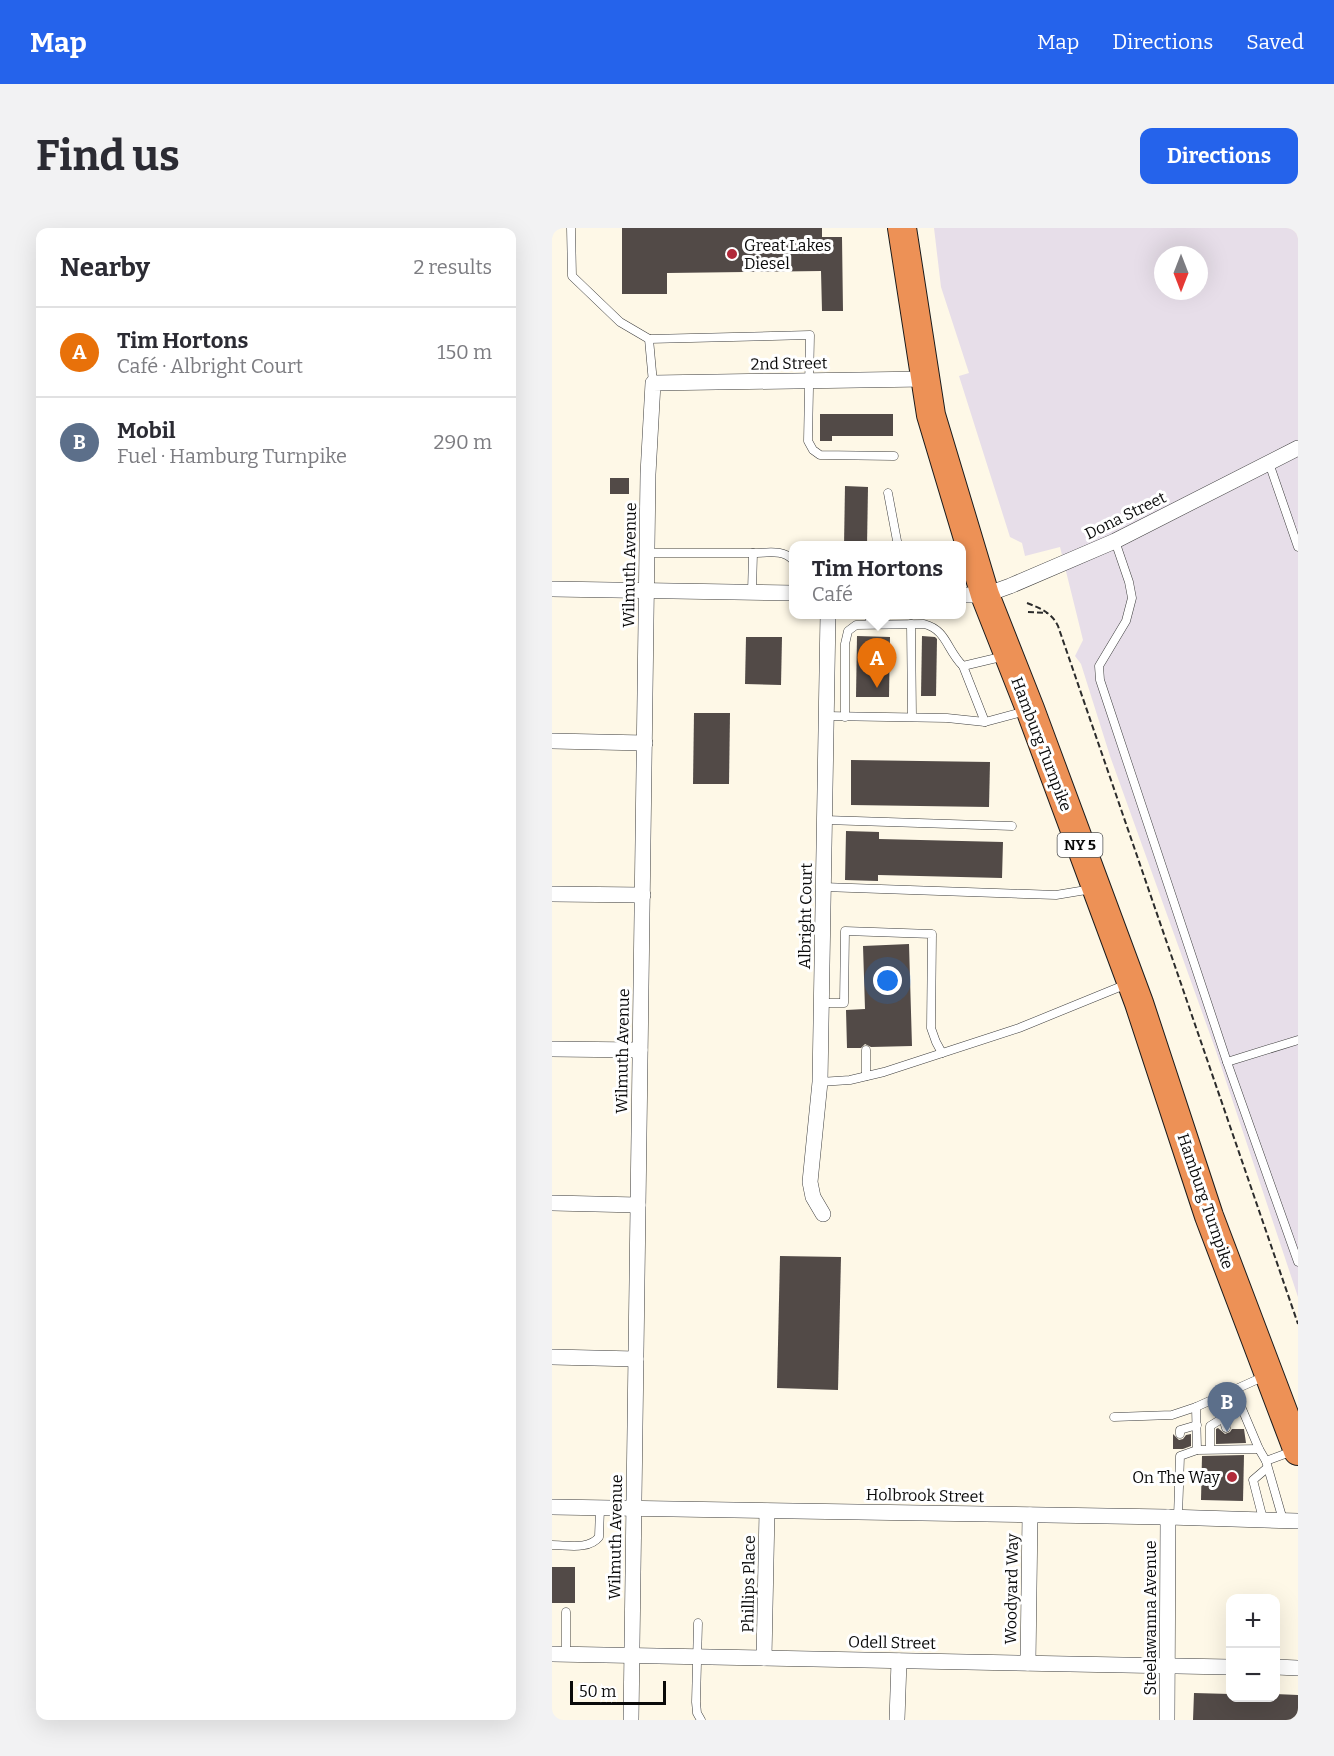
<!DOCTYPE html>
<meta charset="utf-8">
<style>
body{margin:0;font-family:Bitter,serif;background:#f2f2f3;color:#2b2b33}
.controls{position:absolute;right:18px;bottom:18px;display:grid;overflow:hidden;border-radius:12px;box-shadow:0 6px 24px #0002}
.controls button{width:54px;height:54px;display:grid;place-items:center;padding:0;border:0;border-bottom:2px solid #e1e1e2;background:#fff;color:#2b2b33;font:30px sans-serif}
.compass{position:absolute;left:602px;top:18px;width:54px;height:54px;border-radius:50%;background:#fff;box-shadow:0 6px 24px #0002;rotate:180deg}
.scale{position:absolute;left:18px;bottom:15px;width:96px;box-sizing:border-box;padding-left:6px;border:3px solid #0a0a0a;border-top:0;font-size:16px;line-height:21px;white-space:nowrap;color:#0a0a0a;-webkit-text-stroke:4px #fff;paint-order:stroke}
.you{position:absolute;left:336px;top:753px;width:21px;height:21px;margin:-15px;border:4px solid #fff;border-radius:50%;background:#1a73e8;box-shadow:0 0 0 9px #1a73e833}
.badge{display:grid;place-items:center;width:39px;height:39px;border-radius:50%;background:#2563eb;color:#fff;font-size:20px;font-weight:700}
.pin{position:absolute;translate:-50% -50px;filter:drop-shadow(0 2px 3px #0008)}
.pin::after{content:'';position:absolute;top:32px;width:21px;height:18px;background:inherit;clip-path:polygon(0 0,100% 0,50% 100%)}
.popup{position:absolute;left:237px;top:313px;width:177px;height:78px;box-sizing:border-box;display:grid;place-content:center;border-radius:12px;background:#fff;filter:drop-shadow(0 2px 4px #0005);font-size:20px;white-space:nowrap;color:#7c7c81}
.popup b{font-size:22px;color:#2b2b33}
.popup::after{content:'';position:absolute;left:50%;top:100%;margin-left:-12px;border:12px solid transparent;border-top-color:#fff}
.list{margin:0;padding:0;list-style:none}
h2{display:flex;justify-content:space-between;align-items:center;height:78px;margin:0;padding:0 24px;font-size:26px}
h2 small{font-size:20px;font-weight:400;color:#7c7c81}
.list li{display:grid;grid-template-columns:39px 1fr auto;gap:18px;align-items:center;box-sizing:border-box;height:90px;padding:0 24px;border-top:2px solid #e1e1e2}
.list b{display:block;font-size:22px;white-space:nowrap}
.list p{margin:0;font-size:20px;white-space:nowrap;color:#7c7c81}
.list em{font-size:20px;font-style:normal;color:#7c7c81}
.map{position:relative;flex:none;width:746px;height:1492px;overflow:hidden;border-radius:12px}
header{display:flex;align-items:center;gap:36px;box-sizing:border-box;height:84px;padding:0 30px;background:#2563eb;color:#fff}
header strong{font-size:28px}
nav{display:flex;gap:33px;margin-inline-start:auto;font-size:21px}
.intro{display:flex;align-items:center;justify-content:space-between;box-sizing:border-box;height:144px;padding:0 36px}
h1{margin:0;font-size:42px}
.button{padding:15px 27px;border-radius:12px;background:#2563eb;color:#fff;font-size:21px;font-weight:700}
main{display:flex;gap:36px;padding:0 36px}
aside{flex:1;background:#fff;border-radius:12px;box-shadow:0 6px 24px #0002}
.map>svg:first-child{display:block}
</style>
<header>
<strong>Map</strong>
<nav><a>Map</a><a>Directions</a><a>Saved</a></nav>
</header>
<div class="intro"><h1>Find us</h1><a class="button">Directions</a></div>
<main>
<aside>
<h2>Nearby<small>2 results</small></h2>
<ul class="list">
<li><span class="badge" style="background:#e8710a">A</span><div><b>Tim Hortons</b><p>Café · Albright Court</p></div><em>150 m</em></li>
<li><span class="badge" style="background:#5c6f8a">B</span><div><b>Mobil</b><p>Fuel · Hamburg Turnpike</p></div><em>290 m</em></li>
</ul>
</aside>
<div class="map">
<svg width="746" height="1492" viewBox="0 0 746 1492">
<rect width="100%" height="100%" fill="#fef8e7"/>
<path fill="#e7dee9" fill-rule="evenodd" d="M382 0H746V1069L664 823 558 528 529 436 523 428 531 412 508 319 473 328 470 315 458 309 407 148 417 145 389 59ZM611 27H647V63H611Z"/>
<g fill="#524a47">
<path d="M70 0H270V9H290L291 83H270L269 43 115 45V66H70Z"/>
<path d="M268 186H341V208H280V213H268Z"/>
<rect x="58" y="250" width="19" height="16"/>
<path d="M293 258 316 259 315 318H292Z"/>
<path d="M305 408 338 409 337 469H304Z"/>
<path d="M370 408 383 409 385 411 384 468H369Z"/>
<path d="M194 409H230L229 457 193 456Z"/>
<path d="M142 485H178L177 556H141Z"/>
<path d="M299 532 438 534 437 579 299 577Z"/>
<path d="M294 603 327 604V611L451 614 450 650 326 647V653L293 652Z"/>
<path d="M357 716 360 818 319 819 313 816 309 820H295L294 782 313 781 311 718Z"/>
<path d="M228 1028 289 1029 286 1162 225 1160Z"/>
<path d="M666 1200 673 1206 678 1204 680 1201H692L694 1215 664 1216V1201Z"/>
<path d="M621 1206 627 1212 631 1211 634 1207 639 1206V1218L631 1221H621Z"/>
<path d="M692 1227 691 1273 649 1272 650 1228Z"/>
<rect x="0" y="1339" width="23" height="36"/>
<path d="M642 1465 678 1466V1470H723V1466L746 1467V1492H641Z"/>
</g>
<g fill="none" stroke-linecap="round" stroke-linejoin="round">
<defs>
<g id="lane">
<path d="M19 0 20 48 68 94 97 111 101 155"/>
<path d="M97 111 258 107 256 213 261 222 268 227 342 228"/>
<path d="M717 235 746 319"/>
<path d="M336 265 346 318"/>
<path d="M563 313 577 354 580 370 574 393 547 438 548 452 675 834 746 812"/>
<path d="M95 325H201L200 364"/>
<path d="M201 325C215 325 231 321 241 332"/>
<path d="M317 386 318 396"/>
<path d="M359 396 360 489"/>
<path d="M411 438 433 494"/>
<path d="M274 488 395 490 433 494 474 483"/>
<path d="M293 489V416L296 403 304 397 372 396C395 402 394 421 411 438L453 428"/>
<path d="M273 592 460 598"/>
<path d="M271 659 504 667 540 661"/>
<path d="M269 775H292L293 703 380 706 379 800 384 814 390 825"/>
<path d="M675 834 746 1034"/>
<path d="M314 848V822"/>
<path d="M268 854 298 852 332 844 467 800 575 756"/>
<path d="M682 1162 707 1221 714 1233 731 1292"/>
<path d="M665 1170 674 1200"/>
<path d="M562 1189 620 1187 644 1179"/>
<path d="M628 1206V1202L645 1197"/>
<path d="M658 1221V1198L671 1190"/>
<path d="M645 1222 644 1179 713 1148"/>
<path d="M714 1233 741 1223"/>
<path d="M626 1289 628 1228 645 1222 707 1221"/>
<path d="M711 1291 701 1252 715 1240"/>
<path d="M0 1317C15 1317 37 1322 47 1309L48 1280"/>
<path d="M146 1395 144 1474 145 1485 149 1492"/>
<path d="M14 1427V1384"/>
</g>
<g id="street">
<path d="M0 361 241 365"/>
<path d="M409 367H433L458 358 563 313 746 220"/>
<path d="M0 513 93 515"/>
<path d="M0 666 91 667"/>
<path d="M0 821 88 822"/>
<path d="M0 975 86 977"/>
<path d="M271 986 261 969 258 954 268 854 276 386"/>
<path d="M0 1129 84 1131"/>
<path d="M0 1279 616 1289 746 1293"/>
<path d="M0 1426 678 1439"/>
<path d="M212 1430 215 1283"/>
<path d="M476 1435 478 1287"/>
<path d="M724 1439 746 1440"/>
<path d="M79 1492 96 246 101 155 373 151"/>
<path d="M345 1492 347 1433"/>
<path d="M615 1492 616 1289"/>
</g>
<path id="highway" d="M350 0 379 187 433 367 478 481 587 775 657 988 746 1223"/>
</defs>
<use href="#lane" stroke="#3d3d3d" stroke-width="9"/>
<use href="#street" stroke="#3d3d3d" stroke-width="16"/>
<use href="#highway" stroke="#1b1b1b" stroke-width="30"/>
<g stroke="#2c2c2c" stroke-width="2" stroke-dasharray="6 3" stroke-linecap="butt">
<path d="M475 375C488 380 500 385 506 398L746 1096"/>
<path d="M476 384 496 385"/>
</g>
<use href="#lane" stroke="#fff" stroke-width="8"/>
<use href="#street" stroke="#fff" stroke-width="15"/>
<use href="#highway" stroke="#ed9156" stroke-width="28"/>
</g>
<g fill="#b12a3a" stroke="#fff" stroke-width="2">
<circle cx="180" cy="26" r="6"/>
<circle cx="680" cy="1249" r="6"/>
</g>
<g text-anchor="middle" stroke-width="6" stroke-linejoin="round" paint-order="stroke">
<rect fill="#fff" stroke="#545454" stroke-width="1.5" x="505.5" y="605" width="45" height="24" rx="4.5"/>
<g font-size="15" font-weight="bold" fill="#0a0a0a">
<text x="528" y="622">NY 5</text>
</g>
<g font-size="16" fill="#0a0a0a" stroke="#fff" text-anchor="start">
<text x="192" y="23">Great Lakes<tspan x="192" dy="18">Diesel</tspan></text>
<text x="668" y="1255" text-anchor="end">On The Way</text>
</g>
<g font-size="16" fill="#0a0a0a" stroke="#fff">
<text transform="translate(237 135) rotate(-1)" y="6">2nd Street</text>
<text transform="translate(573 287) rotate(-26)" y="6">Dona Street</text>
<text transform="translate(77 337) rotate(-89)" y="6">Wilmuth Avenue</text>
<text transform="translate(490 516) rotate(69)" y="6">Hamburg Turnpike</text>
<text transform="translate(253 688) rotate(-89)" y="6">Albright Court</text>
<text transform="translate(70 823) rotate(-89)" y="6">Wilmuth Avenue</text>
<text transform="translate(654 973) rotate(71)" y="6">Hamburg Turnpike</text>
<text transform="translate(373 1267) rotate(1)" y="6">Holbrook Street</text>
<text transform="translate(63 1309) rotate(-89)" y="6">Wilmuth Avenue</text>
<text transform="translate(196 1356) rotate(-89)" y="6">Phillips Place</text>
<text transform="translate(459 1361) rotate(-89)" y="6">Woodyard Way</text>
<text transform="translate(598 1390) rotate(-90)" y="6">Steelawanna Avenue</text>
<text transform="translate(340 1414) rotate(1)" y="6">Odell Street</text>
</g>
</g>
</svg>
<div class="controls">
<button>+</button>
<button>−</button>
</div>
<svg class="compass" viewBox="-18 -18 36 36"><path d="M0-13l5 13h-10z" fill="#e53935"/><path d="M0 13l5-13h-10z" fill="#7c7c81"/></svg>
<div class="scale">50 m</div>
<div class="you"></div>
<div class="pin badge" style="left:325px;top:460px;background:#e8710a">A</div>
<div class="popup"><b>Tim Hortons</b>Café</div>
<div class="pin badge" style="left:675px;top:1204px;background:#5c6f8a">B</div>
</div>
</main>
